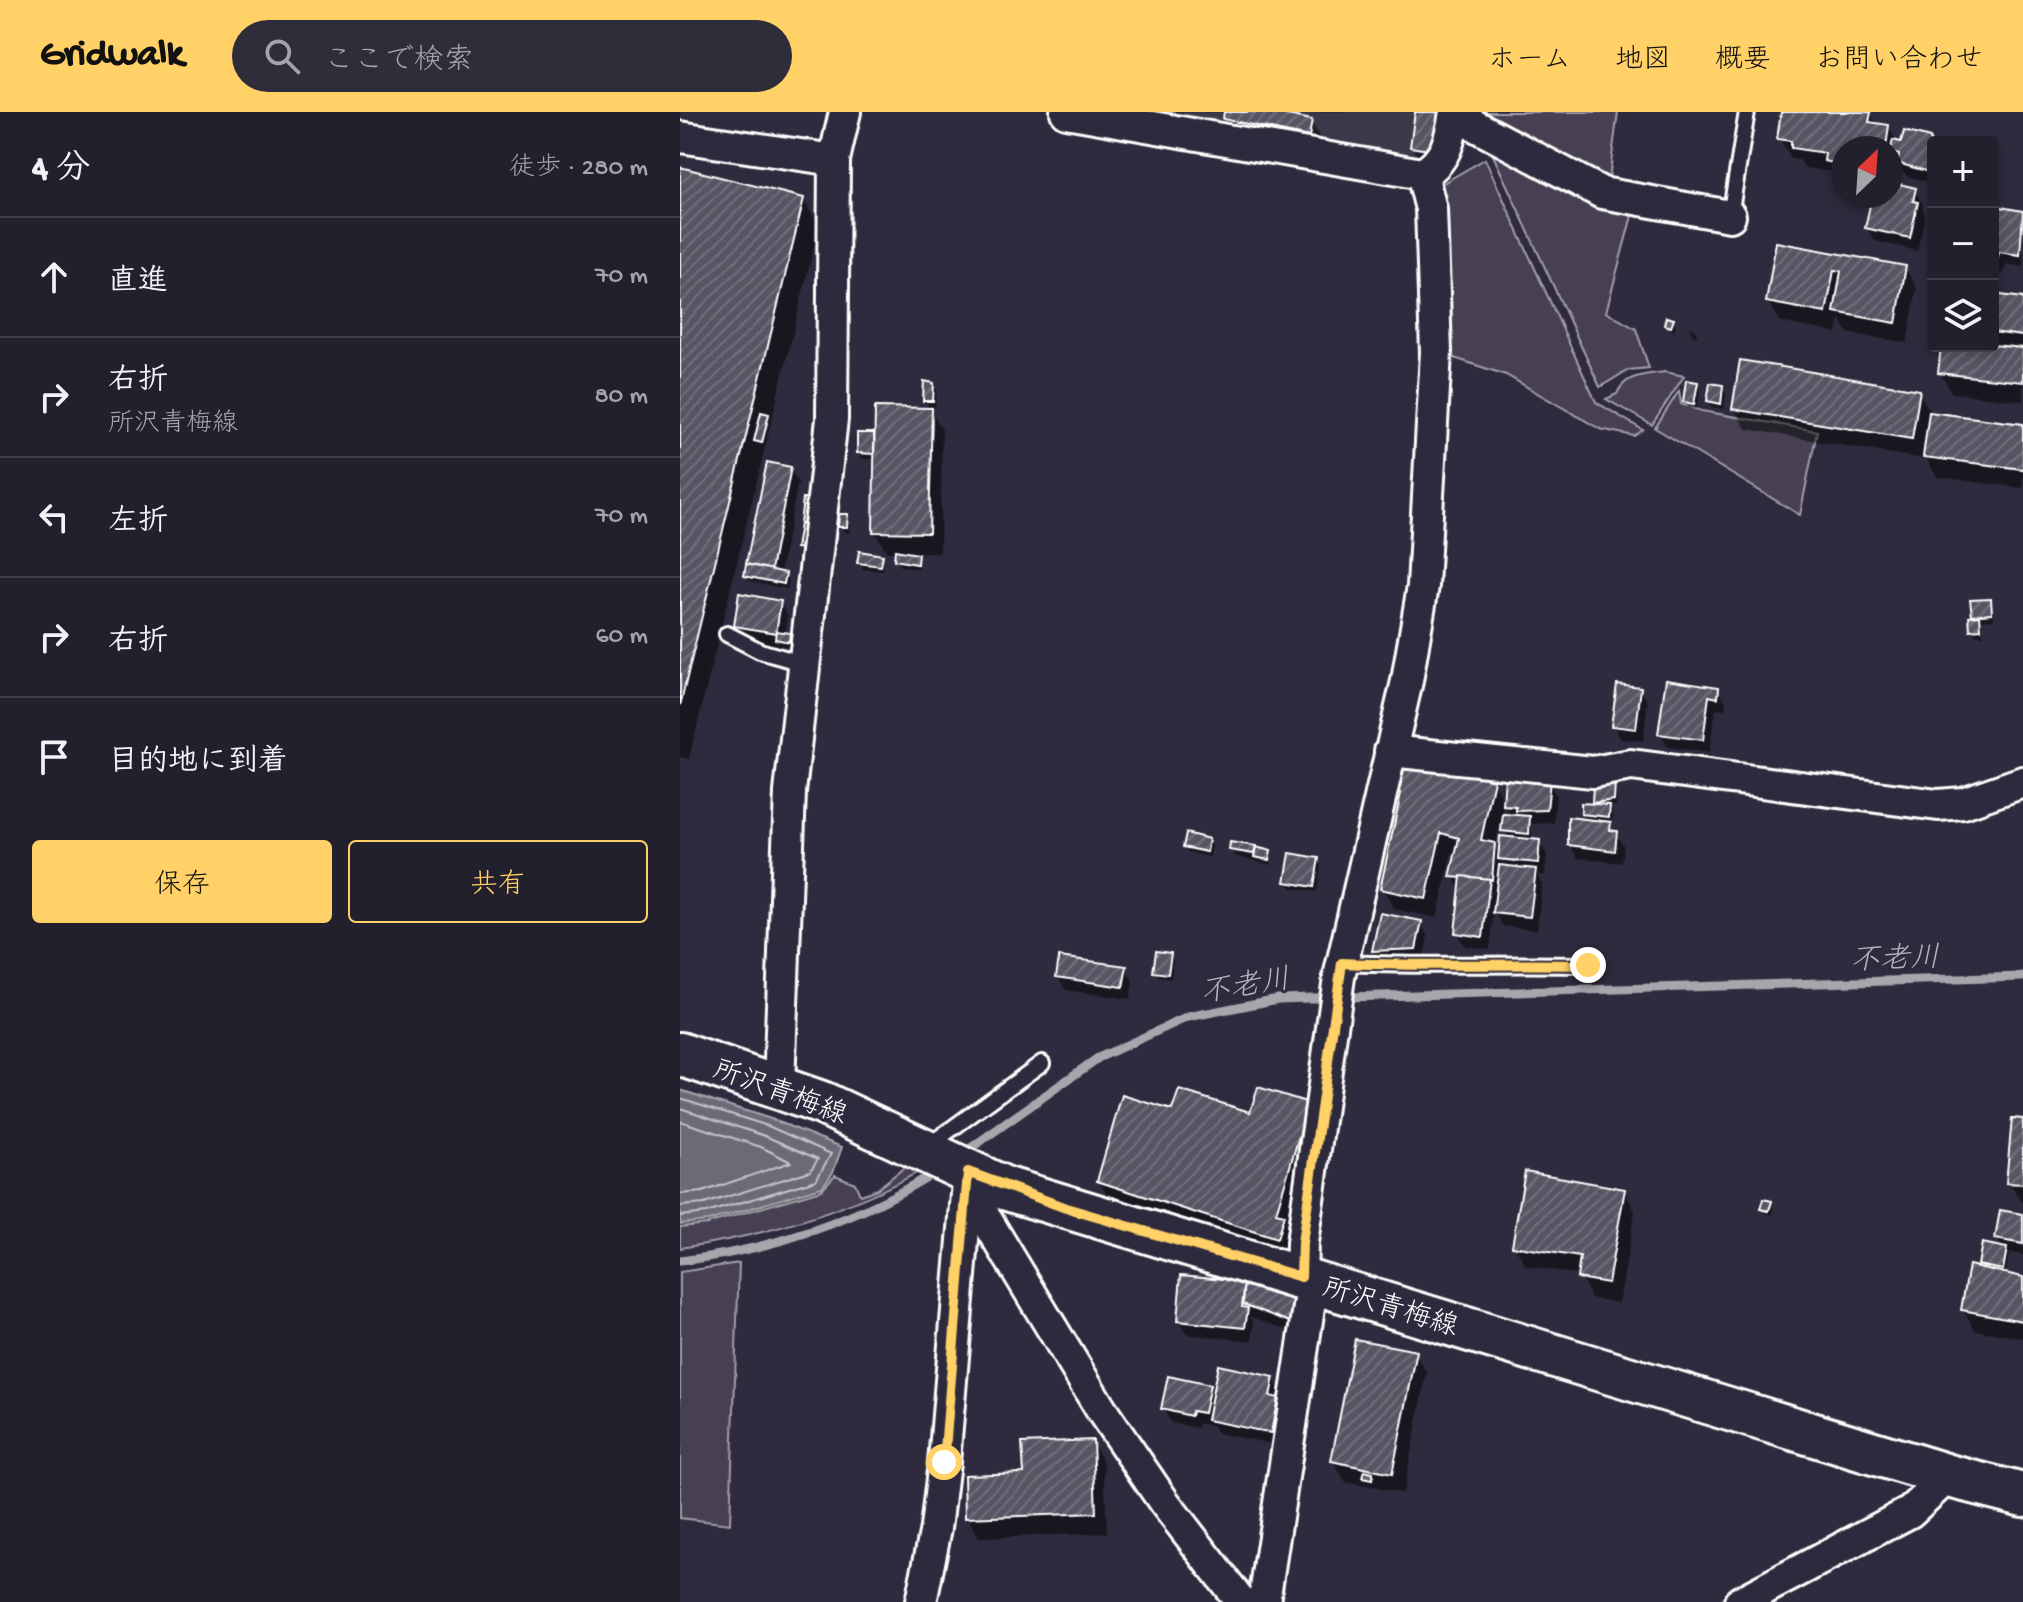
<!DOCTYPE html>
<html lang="ja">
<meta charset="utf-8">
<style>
body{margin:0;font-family:"Gochi Hand","Klee One",sans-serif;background:#2f2d3a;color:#f1f3f6}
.controls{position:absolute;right:24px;top:24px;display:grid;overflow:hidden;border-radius:8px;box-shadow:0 4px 12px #0003}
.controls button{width:72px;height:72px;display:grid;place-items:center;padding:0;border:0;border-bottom:2px solid #403e4a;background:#23202e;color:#f1f3f6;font:40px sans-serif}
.compass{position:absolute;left:1151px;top:24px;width:72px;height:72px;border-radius:50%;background:#23202e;box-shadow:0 4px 12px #0003;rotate:25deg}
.stop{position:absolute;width:24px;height:24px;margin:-18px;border:6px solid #ffd166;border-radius:50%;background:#fff}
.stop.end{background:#ffd166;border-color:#fff;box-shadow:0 2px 8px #0008}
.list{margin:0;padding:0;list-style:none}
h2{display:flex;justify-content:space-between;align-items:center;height:104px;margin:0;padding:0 32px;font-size:34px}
h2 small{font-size:26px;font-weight:400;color:#a3a3aa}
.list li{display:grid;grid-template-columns:52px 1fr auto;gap:24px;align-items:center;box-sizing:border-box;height:120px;padding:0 32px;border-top:2px solid #403e4a}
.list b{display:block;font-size:30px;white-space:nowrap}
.list p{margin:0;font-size:26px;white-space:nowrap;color:#a3a3aa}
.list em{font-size:26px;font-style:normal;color:#a3a3aa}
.actions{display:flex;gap:16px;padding:24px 32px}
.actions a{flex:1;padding:18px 0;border:2px solid #ffd166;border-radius:8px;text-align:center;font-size:28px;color:#ffd166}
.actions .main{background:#ffd166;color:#111}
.icon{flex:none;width:44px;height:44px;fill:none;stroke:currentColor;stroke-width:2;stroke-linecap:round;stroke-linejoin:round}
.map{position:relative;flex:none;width:1343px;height:1490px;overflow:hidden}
header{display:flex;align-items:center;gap:48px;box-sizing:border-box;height:112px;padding:0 40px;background:#ffd166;color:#111}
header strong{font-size:38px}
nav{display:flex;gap:44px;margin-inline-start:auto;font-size:28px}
.search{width:560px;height:72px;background:#2f2d3a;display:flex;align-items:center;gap:20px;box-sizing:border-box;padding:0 28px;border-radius:44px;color:#a3a3aa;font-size:30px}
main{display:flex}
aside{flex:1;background:#23202e}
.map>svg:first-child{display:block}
</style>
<header>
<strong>Gridwalk</strong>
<div class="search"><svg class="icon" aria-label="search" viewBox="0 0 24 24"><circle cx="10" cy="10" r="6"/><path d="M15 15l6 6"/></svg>ここで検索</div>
<nav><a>ホーム</a><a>地図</a><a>概要</a><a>お問い合わせ</a></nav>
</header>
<main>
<aside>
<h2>4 分<small>徒歩 · 280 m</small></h2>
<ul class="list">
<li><svg class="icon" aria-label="ahead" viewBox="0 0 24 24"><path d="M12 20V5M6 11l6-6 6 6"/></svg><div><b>直進</b></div><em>70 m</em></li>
<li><svg class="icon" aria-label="right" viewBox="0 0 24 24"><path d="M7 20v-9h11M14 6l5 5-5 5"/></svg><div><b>右折</b><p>所沢青梅線</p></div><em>80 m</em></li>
<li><svg class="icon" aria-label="left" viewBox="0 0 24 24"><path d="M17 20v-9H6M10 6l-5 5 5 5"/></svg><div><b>左折</b></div><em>70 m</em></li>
<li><svg class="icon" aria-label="right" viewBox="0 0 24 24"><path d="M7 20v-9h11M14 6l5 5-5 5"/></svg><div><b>右折</b></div><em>60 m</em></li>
<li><svg class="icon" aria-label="arrive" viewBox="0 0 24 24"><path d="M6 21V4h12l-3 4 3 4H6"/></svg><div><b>目的地に到着</b></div></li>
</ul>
<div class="actions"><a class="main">保存</a><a>共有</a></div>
</aside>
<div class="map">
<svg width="1343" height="1490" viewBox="0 0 1343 1490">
<defs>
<pattern id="building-hatch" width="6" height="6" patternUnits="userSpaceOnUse" patternTransform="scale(2)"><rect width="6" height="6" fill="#595564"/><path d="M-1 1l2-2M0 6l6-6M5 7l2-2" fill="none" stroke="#726e7b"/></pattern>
</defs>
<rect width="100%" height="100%" fill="#2f2a3d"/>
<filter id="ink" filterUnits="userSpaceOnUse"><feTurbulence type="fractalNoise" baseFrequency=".0125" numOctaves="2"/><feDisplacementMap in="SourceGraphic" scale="16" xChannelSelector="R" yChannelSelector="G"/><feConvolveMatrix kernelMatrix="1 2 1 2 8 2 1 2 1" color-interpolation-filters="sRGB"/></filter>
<g filter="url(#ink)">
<path fill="#3c3749" d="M487 0H761L756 39 743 48Z"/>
<g fill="#464152" stroke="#a2a0a8" stroke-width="2">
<path d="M796 0H938L929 67 804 7Z"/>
<path d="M816 41 913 94 953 100 926 200 956 217 969 256 948 258 920 275 813 43Z"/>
<path d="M805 47 916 290 963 318 954 324 920 317 826 263 765 243 760 73Z"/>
<path d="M985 260 1004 264 972 313 926 287 937 282C945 262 966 263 985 260Z"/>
<path d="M999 279 1001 292 1022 299 1137 319 1120 403 975 316Z"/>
<path d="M230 1051 244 1057C170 1098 85 1124 0 1136V1115L27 1112 141 1078 155 1063 175 1071 180 1083 197 1077Z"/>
<path d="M59 1151 50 1412 0 1406V1160Z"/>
</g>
<path fill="#6d6a77" stroke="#a7a6ad" stroke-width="2" d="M0 978 91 1007 162 1035 153 1060 142 1075 28 1109 0 1112Z"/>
<g fill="#0007" fill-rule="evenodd">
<path d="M546 0H582L631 10 639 23 636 37 553 20 545 7Z"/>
<path d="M737 0 762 51 740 48 732 35Z"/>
<path d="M1103 0H1190L1197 13 1208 14 1217 31 1249 28 1253 35V71L1227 64 1217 54 1216 62 1211 61V36H1163V70H1158L1152 60 1125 56 1120 48 1111 47 1099 26Z"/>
<path d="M0 57 123 87 139 114 9 647 0 645Z"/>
<path d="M1211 72 1234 77 1242 91 1245 105 1237 139 1195 129 1187 116 1194 84H1211Z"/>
<path d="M1313 94 1343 101V155L1326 152 1324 162 1313 160Z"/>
<path d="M1098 133 1225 156 1237 176 1227 231 1168 221 1160 206 1157 221 1100 210 1088 190Z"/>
<path d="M1313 184 1343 188V289L1272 281 1260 261 1313 234Z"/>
<path d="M993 209 996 215 994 220 986 213Z"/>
<path d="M1009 215 1015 217 1018 225 1012 223Z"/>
<path d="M1016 272 1020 278 1017 297 1008 296 1005 290Z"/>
<path d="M253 273 257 279 255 295 248 294 262 318 260 441 235 440 239 457 220 454 217 440H207L195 420 196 347H182L179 341 193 323 196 329 250 298 245 288Z"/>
<path d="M1042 275 1046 281 1044 297 1032 295 1029 289Z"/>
<path d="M1239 280 1251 301 1343 314V376L1257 365 1244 343 1243 347 1066 317 1054 296Z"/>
<path d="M110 357 118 370 100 461 109 468 107 477 69 469 66 463Z"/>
<path d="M167 404 170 410 169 421 164 420 160 414Z"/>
<path d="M201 444 204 459 183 457 179 450Z"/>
<path d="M1310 488 1314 507 1302 508 1303 523H1296L1292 517V489Z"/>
<path d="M100 490 108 504 105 523H109L112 535 64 527 56 513Z"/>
<path d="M960 577 968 590 963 629 941 627 933 614Z"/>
<path d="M1038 577 1046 590 1045 598 1036 597 1029 641 988 635 980 621Z"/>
<path d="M813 670 825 691 869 670 876 684 874 711 852 712 851 729 859 730 867 743 865 763H857L862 772 857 818 823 814 814 799 810 837 785 834 777 821 782 780 773 765 777 742 772 741 757 806 714 797 703 776 721 688 717 680ZM824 693 829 701 831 705 822 704ZM821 707 828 727 820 744 815 735Z"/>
<path d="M934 672 937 694 928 693 933 701 932 711 928 710 944 734 942 751 898 746 890 733 907 709 903 702 913 694 915 674Z"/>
<path d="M528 728 532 734 530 745 508 740 505 734Z"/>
<path d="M552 732 590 740 592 753 555 744Z"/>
<path d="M638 748 641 754 637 780 611 776 607 769Z"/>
<path d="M741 811 748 824 743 850 702 851 694 838Z"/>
<path d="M490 843 493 849 491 867 478 865 475 859Z"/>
<path d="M445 856 453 869 450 887 386 878 378 865Z"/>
<path d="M628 993 612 1153 434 1096 419 1069 494 1000 572 1002Z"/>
<path d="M1343 1009V1091L1328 1071Z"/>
<path d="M944 1079 955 1099 939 1191 911 1186 900 1163 846 1154 834 1133Z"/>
<path d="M1091 1091 1094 1097 1092 1104 1082 1097Z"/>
<path d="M1343 1104V1143L1329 1141 1326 1162 1343 1166V1226L1295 1218 1283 1197 1303 1158 1300 1152 1323 1137 1317 1127Z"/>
<path d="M543 1160 613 1182 620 1223 570 1204 574 1211 572 1229 506 1222 499 1209 541 1169Z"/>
<path d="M735 1241 747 1261 723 1381 665 1370 653 1349Z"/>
<path d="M593 1266 600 1280 598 1290 605 1301 598 1333 537 1321 533 1314 519 1311 518 1316 491 1311 483 1297 529 1275 534 1284Z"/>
<path d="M412 1330 424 1351 427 1421 299 1426 287 1405 346 1363Z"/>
</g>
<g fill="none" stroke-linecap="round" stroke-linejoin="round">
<g stroke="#c5c3c9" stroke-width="2">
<path d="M0 986 88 1014 151 1042 136 1068 26 1101 0 1104"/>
<path d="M0 996 85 1024 138 1047 130 1059 24 1092 0 1094"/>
<path d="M0 1009 81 1035 111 1050 22 1080 0 1082"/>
</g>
<g stroke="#a7a6ad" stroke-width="9">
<path d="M281 1043 418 946 508 905 598 887 1343 865"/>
<path d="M0 1149C88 1139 184 1107 259 1057"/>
</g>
</g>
<g fill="url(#building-hatch)" stroke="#fff" stroke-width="2">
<path d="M544 0H592L632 8 629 25 543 7Z"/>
<path d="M735 0H760L755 39 730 35Z"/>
<path d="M1101 0H1191L1189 10 1209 13 1206 36H1163V53L1144 49 1145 41 1111 36V29L1097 27Z"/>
<path d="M1224 19 1250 26 1253 61 1217 51 1219 43 1211 41V36L1213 28 1221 30Z"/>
<path d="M0 55 124 86 0 594Z"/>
<path d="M1211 70 1236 76 1233 89 1238 90 1230 126 1185 116 1192 84H1211Z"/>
<path d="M1313 90 1315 94 1343 99 1340 143 1319 140 1317 149H1313Z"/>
<path d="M1096 130 1226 154 1216 211 1154 200 1161 159 1154 158 1146 201 1086 190Z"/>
<path d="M1313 182 1343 186V224L1313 220Z"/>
<path d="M986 205 994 207 991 215 984 213Z"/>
<path d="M1313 233 1343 236V270L1258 261 1261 234Z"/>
<path d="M1060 248 1240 278 1232 327 1052 297Z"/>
<path d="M1006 268 1018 270 1014 292 1003 290Z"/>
<path d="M244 269 254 271 253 289H243Z"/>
<path d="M1030 271 1043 273 1041 292 1027 289Z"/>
<path d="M195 295 252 296 249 421 193 420Z"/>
<path d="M81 300 89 302 82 331 74 329Z"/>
<path d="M1249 300 1343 312V357L1243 345Z"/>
<path d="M177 321H194V342L177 341Z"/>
<path d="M87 350 111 355 91 458 66 452Z"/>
<path d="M123 386 132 387 129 413 120 412Z"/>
<path d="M159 402H168L167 415H158Z"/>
<path d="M120 412 129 413 125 437 116 436Z"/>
<path d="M215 438 238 442 237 452 214 448Z"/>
<path d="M179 439 203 443 201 454 177 451Z"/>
<path d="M66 452 106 461 104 472 64 464Z"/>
<path d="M59 481 101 489 96 521 54 514Z"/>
<path d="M1311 486 1312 501 1292 503 1290 487Z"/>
<path d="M1300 503 1301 517 1290 518 1289 504Z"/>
<path d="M96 519 110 521 109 530 95 527Z"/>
<path d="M986 567 1039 575 1038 586 1029 584 1023 628 978 622Z"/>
<path d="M937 572 961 575 956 617 931 614Z"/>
<path d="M724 645 814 668 801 728 815 731 812 768 770 765 779 726 761 721 746 787 700 777 721 681 715 680Z"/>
<path d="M825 664 870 668 867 698 836 699V695L823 694Z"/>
<path d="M935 670 934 688 912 691 913 672Z"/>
<path d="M901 691 930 693 929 705 901 702Z"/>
<path d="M823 702 850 704 849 722 821 719Z"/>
<path d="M888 705 931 710 930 718 937 719 935 739 888 733Z"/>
<path d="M506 721 529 727 527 740 503 735Z"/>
<path d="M820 724 860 728 858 751 818 747Z"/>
<path d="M550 730 576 734 574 742 549 738Z"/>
<path d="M576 735 591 739 589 748 574 745Z"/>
<path d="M610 741 639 746 634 775 605 770Z"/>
<path d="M819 753 856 757 850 805 813 801Z"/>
<path d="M781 764 810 767 803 825 775 821Z"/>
<path d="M700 801 742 809 736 837 692 839Z"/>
<path d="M476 839 491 841 488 862 473 860Z"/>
<path d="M379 845 447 854 443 875 376 865Z"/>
<path d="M578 975 629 991 596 1101 604 1103 597 1127 417 1069 442 983 492 998 499 978 570 1000Z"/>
<path d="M1332 1006 1343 1007V1072L1326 1071Z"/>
<path d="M845 1059 945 1077 928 1171 897 1166 900 1145 832 1134Z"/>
<path d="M1083 1087 1092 1089 1089 1099 1080 1097Z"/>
<path d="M1320 1098 1343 1102V1132L1315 1127Z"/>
<path d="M1302 1131 1327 1136 1323 1158 1298 1153Z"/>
<path d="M1289 1153 1343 1165V1209L1281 1198Z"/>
<path d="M541 1157 614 1180 618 1190 613 1211 563 1192 565 1169 539 1167Z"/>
<path d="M501 1163 565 1169 562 1195 568 1196 565 1216 497 1209Z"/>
<path d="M675 1227 737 1239 712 1362 651 1349Z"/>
<path d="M538 1253 594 1265 590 1284 598 1286 591 1321 527 1308Z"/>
<path d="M488 1264 530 1273 524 1301 512 1299 511 1304 481 1297Z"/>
<path d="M413 1328 416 1401 285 1406 284 1363 344 1361 342 1331Z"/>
<path d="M684 1359 693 1361 692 1368 682 1366Z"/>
</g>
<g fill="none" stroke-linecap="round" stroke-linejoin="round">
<defs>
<g id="lane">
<path d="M1050 104 1067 0"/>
<path d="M47 522 80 539 125 552"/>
<path d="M662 851C744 855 826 851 908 853"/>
<path d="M248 1034 362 951"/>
</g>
<g id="street">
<path d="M386 0 742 62C766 50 771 25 775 0"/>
<path d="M775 3 922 81 1050 104"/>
<path d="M0 25 154 48"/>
<path d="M710 639 913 660 951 653 1258 693 1283 691 1343 670"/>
<path d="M99 974 110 680 152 307 154 48 165 0"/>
<path d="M288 1077 422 1299 484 1390 561 1490"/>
<path d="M621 1165 622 1131 659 865 727 569 743 474 756 240 751 97 742 62"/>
<path d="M241 1490 256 1416 264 1350 288 1070"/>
<path d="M584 1490 633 1169"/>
<path d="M1060 1490 1230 1400 1269 1364"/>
</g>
<path id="secondary" d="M0 942 142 991 324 1076 1269 1364 1343 1383"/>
</defs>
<use href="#lane" stroke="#fff" stroke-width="20"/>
<use href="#street" stroke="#fff" stroke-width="36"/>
<use href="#secondary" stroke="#fff" stroke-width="48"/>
<use href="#lane" stroke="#2f2a3d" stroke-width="14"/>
<use href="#street" stroke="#2f2a3d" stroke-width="30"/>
<use href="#secondary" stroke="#2f2a3d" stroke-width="42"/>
</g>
</g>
<g fill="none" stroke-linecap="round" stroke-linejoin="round" filter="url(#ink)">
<path stroke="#ffd166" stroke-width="10" d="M264 1350 288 1060 386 1096 621 1165 622 1131 662 851C744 855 826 851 908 853"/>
</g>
<g text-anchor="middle" stroke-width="6" stroke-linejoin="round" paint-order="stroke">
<g font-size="28" fill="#fff" stroke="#2f2a3d">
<text transform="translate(101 978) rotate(20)" y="10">所沢青梅線</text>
<text transform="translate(711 1193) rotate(17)" y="10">所沢青梅線</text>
</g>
<g font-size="30" font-style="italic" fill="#b6b4bb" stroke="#2f2a3d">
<text transform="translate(1215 845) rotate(-2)" y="10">不老川</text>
<text transform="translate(565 872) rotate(-9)" y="10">不老川</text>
</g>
</g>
</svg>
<div class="controls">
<button>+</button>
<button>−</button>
<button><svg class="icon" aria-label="layers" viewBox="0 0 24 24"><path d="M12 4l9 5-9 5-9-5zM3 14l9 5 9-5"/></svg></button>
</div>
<svg class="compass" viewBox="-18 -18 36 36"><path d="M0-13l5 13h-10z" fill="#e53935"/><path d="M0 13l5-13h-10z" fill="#a3a3aa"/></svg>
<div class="stop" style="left:264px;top:1350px"></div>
<div class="stop end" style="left:908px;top:853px"></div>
</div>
</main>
